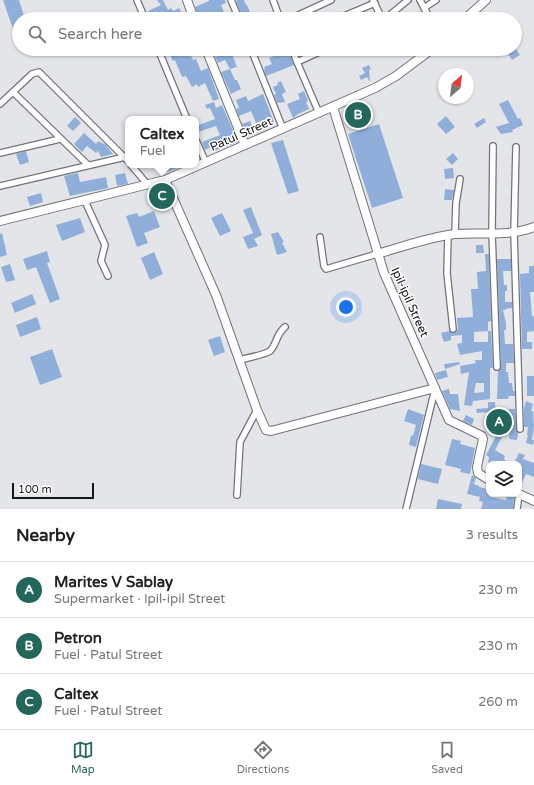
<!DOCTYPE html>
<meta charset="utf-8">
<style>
body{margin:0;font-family:"Varela Round",sans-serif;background:#f6f6f6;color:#222}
.controls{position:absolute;right:12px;bottom:12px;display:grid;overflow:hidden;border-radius:8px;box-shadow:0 1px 3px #0004}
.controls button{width:36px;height:36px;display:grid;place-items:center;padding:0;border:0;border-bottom:1px solid #e0e0e0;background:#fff;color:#222;font:20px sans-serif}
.compass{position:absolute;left:438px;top:68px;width:36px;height:36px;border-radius:50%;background:#fff;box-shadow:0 1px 3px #0004;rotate:28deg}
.scale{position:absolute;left:12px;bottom:10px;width:82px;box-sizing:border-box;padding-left:4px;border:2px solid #151617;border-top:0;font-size:11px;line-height:14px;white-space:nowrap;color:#151617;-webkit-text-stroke:3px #fff;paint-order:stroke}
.you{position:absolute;left:346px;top:307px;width:14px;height:14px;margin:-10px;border:3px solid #fff;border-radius:50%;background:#1a73e8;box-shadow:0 0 0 6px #1a73e833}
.badge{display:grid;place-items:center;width:26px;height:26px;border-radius:50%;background:#226759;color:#fff;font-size:13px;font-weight:700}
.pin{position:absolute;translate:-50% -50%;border:2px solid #fff;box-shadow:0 1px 4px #0006}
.popup{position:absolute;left:125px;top:116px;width:74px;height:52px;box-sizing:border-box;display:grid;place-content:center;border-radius:8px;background:#fff;filter:drop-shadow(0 1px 3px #0005);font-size:13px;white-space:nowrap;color:#767676}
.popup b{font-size:15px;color:#222}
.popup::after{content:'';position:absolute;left:50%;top:100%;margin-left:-8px;border:8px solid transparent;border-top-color:#fff}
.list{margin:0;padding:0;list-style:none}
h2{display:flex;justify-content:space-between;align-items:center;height:52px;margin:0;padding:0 16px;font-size:17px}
h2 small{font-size:13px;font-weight:400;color:#767676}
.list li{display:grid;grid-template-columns:26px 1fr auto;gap:12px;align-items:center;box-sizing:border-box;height:56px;padding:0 16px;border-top:1px solid #e0e0e0}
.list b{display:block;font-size:15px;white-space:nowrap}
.list p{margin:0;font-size:13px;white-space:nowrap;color:#767676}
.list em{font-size:13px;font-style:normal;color:#767676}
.icon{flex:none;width:22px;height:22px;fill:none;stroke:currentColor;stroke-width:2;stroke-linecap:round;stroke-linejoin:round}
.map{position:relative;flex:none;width:534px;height:509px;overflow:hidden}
.search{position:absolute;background:#fff;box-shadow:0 1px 3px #0004;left:12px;right:12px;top:12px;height:44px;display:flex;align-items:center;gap:10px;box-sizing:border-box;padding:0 14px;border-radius:22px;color:#767676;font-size:15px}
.sheet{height:220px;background:#fff}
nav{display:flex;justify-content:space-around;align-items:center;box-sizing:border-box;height:56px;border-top:1px solid #e0e0e0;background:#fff;font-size:11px;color:#767676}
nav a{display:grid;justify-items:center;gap:2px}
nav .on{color:#226759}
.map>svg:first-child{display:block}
</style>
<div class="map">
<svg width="534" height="509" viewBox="0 0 534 509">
<rect width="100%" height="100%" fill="#e4e5e9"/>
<g fill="#8fafda" fill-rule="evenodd">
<path d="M3 0H19L25 19H19V46Z"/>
<path d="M157 0H163L168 10 171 8 173 11 179 8 185 19H152L148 11 161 5Z"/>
<path d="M209 0H225L226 3 221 5 227 19H217L215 14 203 19H199L195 7 209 1Z"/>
<path d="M238 0H244L246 5H247L252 17 243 19 236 1Z"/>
<path d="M167 49H188L193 60 196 59 201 71 208 68 219 99 213 101 205 83 198 87 197 84 192 87 186 76 182 77 175 60 173 61Z"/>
<path d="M510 49H516L520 55 512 60 506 51Z"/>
<path d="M288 50 294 65 266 76 264 70 265 69 264 67 272 64 269 58Z"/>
<path d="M231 51 237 67 230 69 225 60 218 63 215 57Z"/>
<path d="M369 65 371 69 369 70 370 82 367 77 361 80 359 76 365 73 362 68Z"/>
<path d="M230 69 235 80H237L241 89 231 94 221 72Z"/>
<path d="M281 81 286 92 282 94 285 102 277 103 274 95 276 94 273 87 278 85 277 83Z"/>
<path d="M304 91 308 101 306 102 309 109 298 114 293 118 287 104 300 99 298 94Z"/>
<path d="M263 94 274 122 269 125 266 119 256 123 251 111 239 116 236 109 239 108 236 100 246 96 248 101Z"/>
<path d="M508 100 518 119 520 118 523 125 512 130 513 132 501 134 496 127 509 123 499 104Z"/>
<path d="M214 102 216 108 222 105 238 142 225 147 224 146 215 151 213 146 205 150 202 142 220 135 216 126 198 132 196 126 215 119 210 108 207 109 205 105Z"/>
<path d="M446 116 455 127 446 134 437 124Z"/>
<path d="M75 117 81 123 73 131 67 126Z"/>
<path d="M484 118 486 122 477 128 474 124Z"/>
<path d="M250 121 255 134 247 136 242 124Z"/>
<path d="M379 124 403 198 372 208 348 134Z"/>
<path d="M84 133 96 144 98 141 106 145 113 154 101 157 98 151 96 153 87 146 82 152 74 144Z"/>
<path d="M283 140 299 191 288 194 271 143Z"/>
<path d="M26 151 29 162 20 165 16 154Z"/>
<path d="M453 153 458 159 452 165 446 159Z"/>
<path d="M165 165H183V166L167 172Z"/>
<path d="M453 168 454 178 445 179 444 169Z"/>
<path d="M78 173 80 182 106 177 108 188 70 196 64 176Z"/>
<path d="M125 173 128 184 117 186 115 175Z"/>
<path d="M163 188 167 200 161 201 158 189Z"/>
<path d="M445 189 454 190 452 200H444Z"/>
<path d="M41 193 43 202 30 206 27 197Z"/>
<path d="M251 207 262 235 254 239 258 246 248 249 243 237 253 233 243 210Z"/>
<path d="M154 211 160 227 144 233 148 243 137 247 126 216 137 213 139 217Z"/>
<path d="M222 213 231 231 220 236 211 218Z"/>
<path d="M80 218 85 232 62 241 56 225Z"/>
<path d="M278 232 284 242 282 243 287 252 277 255 271 234Z"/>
<path d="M2 233 7 255 0 257V234Z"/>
<path d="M476 245H483L484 253H476Z"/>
<path d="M47 251 50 262 47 263 60 299 50 303 36 267 27 270 23 259Z"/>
<path d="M154 252 163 274 150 280 141 258Z"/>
<path d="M485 254H489L491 321 488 322V331H491L493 368H490V399L473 401 472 406 464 405 469 372 461 374 460 366 476 363 475 360H482V351L460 355 457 344 462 343V335L451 336V340L444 342 441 333 449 331 452 333 456 332 458 329 457 318 473 317 471 289H478L477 272 486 271ZM488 331V342H474V332ZM476 383H484V392L474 393Z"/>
<path d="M497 259H511V271H503L504 285H507V291H505V302H512V308L505 309V310H503L506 323V330H504L505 344H513L514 363H506V372H508L509 383H512L513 391H515V396H509L508 399H497L498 371 501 367Z"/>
<path d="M10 264 15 280 6 282 1 267Z"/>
<path d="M529 266H534V292H530L532 316H534V331L527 332V342H532V349H522L520 274 529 273Z"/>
<path d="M32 294 36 304 15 313 11 303Z"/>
<path d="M37 317 41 329 20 337 16 325Z"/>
<path d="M220 336 225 352 214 356 208 340Z"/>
<path d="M52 349 62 377 40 385 30 357Z"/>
<path d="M459 362 460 364 445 369 444 364Z"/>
<path d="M446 370 448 377 437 380 435 373Z"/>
<rect x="527" y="376" width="7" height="20"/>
<path d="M449 389 450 394H458L460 411 450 409 442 391Z"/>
<path d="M526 401 533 404 531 411H533L534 427 532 440H534L533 445 526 443 528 435H527L528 427H524V409Z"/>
<path d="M488 402H495L496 416H489L488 412 477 413 476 409 488 408Z"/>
<path d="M408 409 424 415 416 447 409 445 411 435 413 436 416 425 404 421Z"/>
<path d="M509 409H515L516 429 518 433 517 440 509 439 511 420 495 450 505 456 504 459 506 461 504 464H488L489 457 486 455 497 434 502 436V420H508Z"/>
<path d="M466 415 474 419 472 425 463 421Z"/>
<path d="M452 439 461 441 460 444 475 448 470 474 460 472 461 469 445 465Z"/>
<path d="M519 453 525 455 523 459 534 463V477L526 474 519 489V464L514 463Z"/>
<path d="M421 464 442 469 438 484 418 479Z"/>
<path d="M472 475 476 478 474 484 479 486V487L489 489 490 497 506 500 507 494 514 496 513 509H481L483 502 479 501 480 497 467 494Z"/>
<path d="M438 499 462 504 461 509H436Z"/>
</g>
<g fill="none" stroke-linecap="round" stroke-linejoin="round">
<defs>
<g id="street">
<path d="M137 0 145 19"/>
<path d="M231 0 239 19"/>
<path d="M273 0 280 19"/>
<path d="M373 0 382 19"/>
<path d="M420 0 428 15 431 19"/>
<path d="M424 8 436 0"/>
<path d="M290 19 331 0"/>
<path d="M337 19 375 3"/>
<path d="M385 19 408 0"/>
<path d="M158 49 187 119"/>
<path d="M251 49 283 129"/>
<path d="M292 49 297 62"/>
<path d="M13 92 88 165"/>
<path d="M0 104 32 74 39 72 128 161"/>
<path d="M319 113 297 62 326 49"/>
<path d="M196 140 206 163"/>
<path d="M493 146 492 233 497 367"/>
<path d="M516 147 514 233 520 429"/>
<path d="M0 153 60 139"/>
<path d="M131 165 148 185"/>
<path d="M0 186 125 157"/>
<path d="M85 201 105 245 101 261 108 276"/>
<path d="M455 234 456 203 460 179"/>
<path d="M448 235 447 273 453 329"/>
<path d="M320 237 324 266 326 269 377 254"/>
<path d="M239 360C247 358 264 355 270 351 277 344 276 334 285 327"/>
<path d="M237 495 240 442 257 410"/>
<path d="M406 509 435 389"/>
<path d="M517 509 519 494"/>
</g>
<g id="secondary">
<path d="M187 0 194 19"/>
<path d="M465 19 486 0"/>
<path d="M206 49 245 145"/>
<path d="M333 107 384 273 449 420 482 436 483 439 477 467 478 473 489 480"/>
<path d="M165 180 216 295 257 410 266 430 271 431 435 388"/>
<path d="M0 221 165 180 375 88 396 76 432 49"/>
<path d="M377 254C402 247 429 237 455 234 482 232 509 237 534 227"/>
<path d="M519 494 534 501"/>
</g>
</defs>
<use href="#street" stroke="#727377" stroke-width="8"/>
<use href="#secondary" stroke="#727377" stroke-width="10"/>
<use href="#street" stroke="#fff" stroke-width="5.5"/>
<use href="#secondary" stroke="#fff" stroke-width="8"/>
</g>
<g text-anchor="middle" stroke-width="3" stroke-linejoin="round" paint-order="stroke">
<g font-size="12" fill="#151617" stroke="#fff">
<text transform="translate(241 134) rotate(-24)" y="4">Patul Street</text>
<text transform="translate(410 302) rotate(66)" y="4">Ipil-ipil Street</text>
</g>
</g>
</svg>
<div class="controls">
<button><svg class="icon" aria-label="layers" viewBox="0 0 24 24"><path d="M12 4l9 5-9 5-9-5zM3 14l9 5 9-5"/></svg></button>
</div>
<svg class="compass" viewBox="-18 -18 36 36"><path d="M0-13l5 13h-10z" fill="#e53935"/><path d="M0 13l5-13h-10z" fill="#767676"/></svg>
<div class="scale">100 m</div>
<div class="you"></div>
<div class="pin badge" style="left:499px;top:422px">A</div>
<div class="pin badge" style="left:358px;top:115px">B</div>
<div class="pin badge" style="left:162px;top:196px">C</div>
<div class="popup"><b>Caltex</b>Fuel</div>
<div class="search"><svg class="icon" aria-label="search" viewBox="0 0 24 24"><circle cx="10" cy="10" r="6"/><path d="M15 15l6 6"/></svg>Search here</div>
</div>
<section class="sheet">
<h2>Nearby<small>3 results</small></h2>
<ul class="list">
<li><span class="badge">A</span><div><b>Marites V Sablay</b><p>Supermarket · Ipil-ipil Street</p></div><em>230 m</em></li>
<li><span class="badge">B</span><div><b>Petron</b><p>Fuel · Patul Street</p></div><em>230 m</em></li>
<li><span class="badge">C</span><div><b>Caltex</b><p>Fuel · Patul Street</p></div><em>260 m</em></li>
</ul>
</section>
<nav>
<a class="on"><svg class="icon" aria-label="map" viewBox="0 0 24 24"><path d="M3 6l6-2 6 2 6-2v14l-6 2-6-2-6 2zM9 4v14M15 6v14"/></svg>Map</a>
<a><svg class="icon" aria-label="directions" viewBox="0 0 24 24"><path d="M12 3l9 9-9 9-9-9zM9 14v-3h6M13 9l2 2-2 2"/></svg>Directions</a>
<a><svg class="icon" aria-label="saved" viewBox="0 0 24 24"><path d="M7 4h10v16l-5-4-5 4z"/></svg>Saved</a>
</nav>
